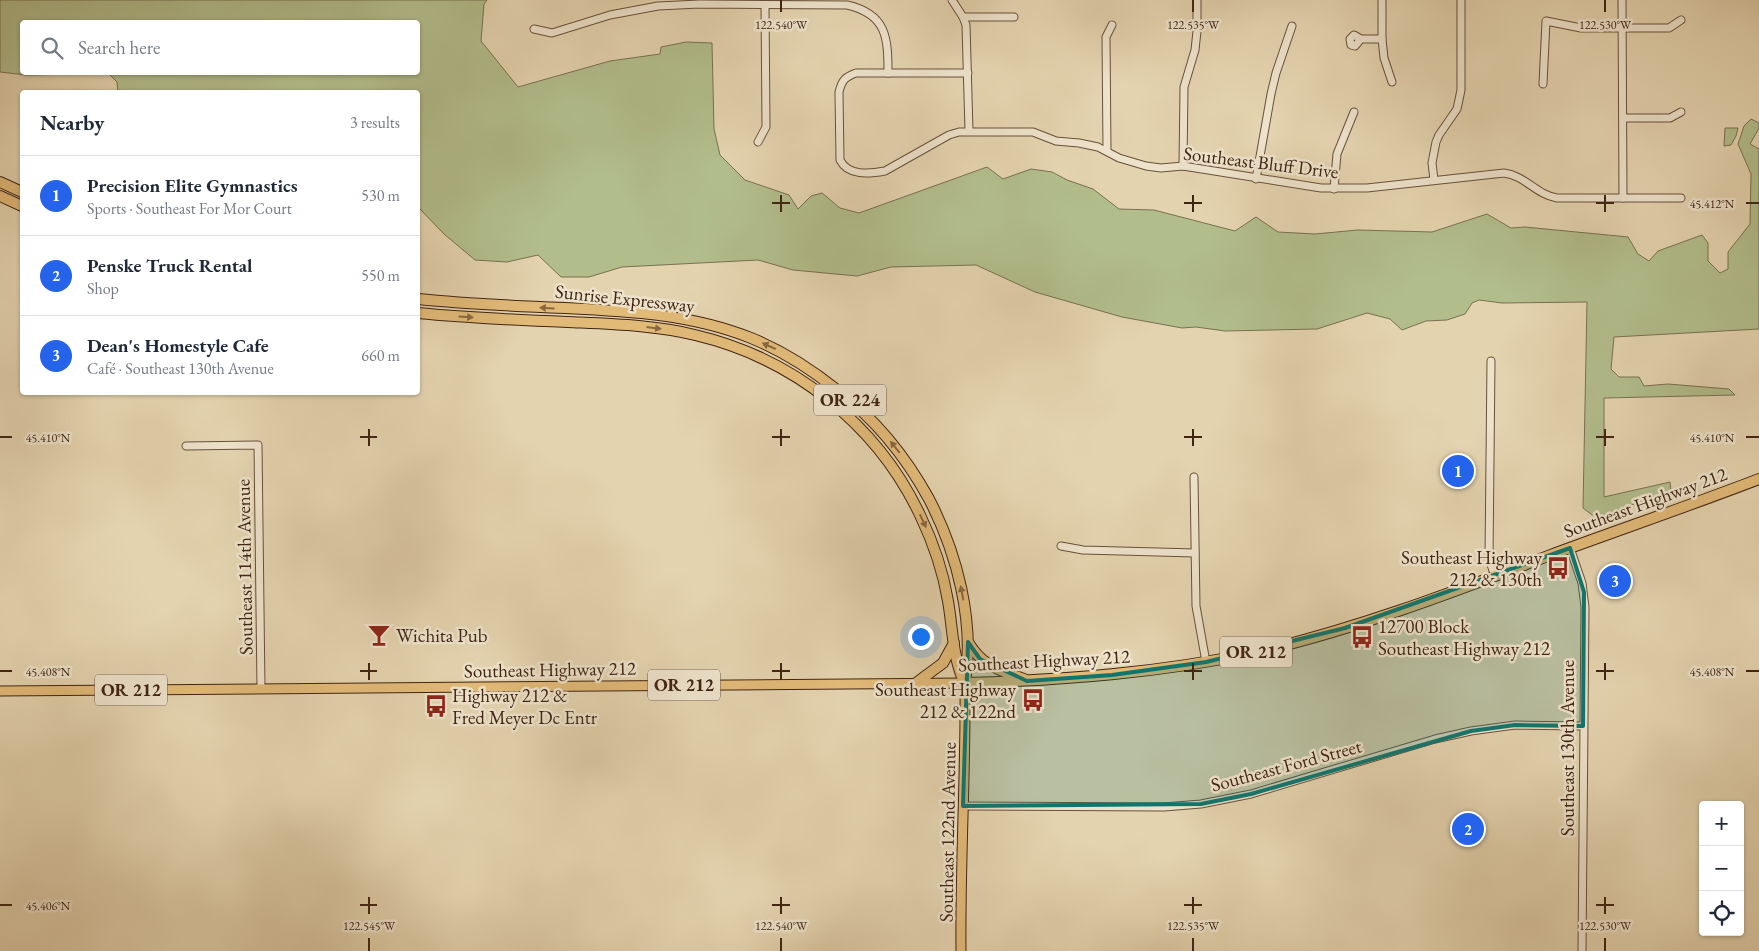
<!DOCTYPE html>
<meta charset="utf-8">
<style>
body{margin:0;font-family:"EB Garamond",serif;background:#f2f2f3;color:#1f2937}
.controls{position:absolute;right:15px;bottom:15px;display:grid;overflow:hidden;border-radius:5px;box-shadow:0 1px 4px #0004}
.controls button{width:45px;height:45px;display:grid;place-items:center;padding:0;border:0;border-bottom:1px solid #e0e1e3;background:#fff;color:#1f2937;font:25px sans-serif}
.you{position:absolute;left:920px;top:636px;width:18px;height:18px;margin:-12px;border:4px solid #fff;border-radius:50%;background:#1a73e8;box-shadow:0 0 0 8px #1a73e833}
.badge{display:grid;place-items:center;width:32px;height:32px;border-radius:50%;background:#2563eb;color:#fff;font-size:16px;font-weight:700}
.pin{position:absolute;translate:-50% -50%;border:2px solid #fff;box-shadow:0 1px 5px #0006}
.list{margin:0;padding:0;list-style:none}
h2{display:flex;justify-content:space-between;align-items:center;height:65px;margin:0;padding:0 20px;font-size:21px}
h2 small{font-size:16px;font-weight:400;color:#747a83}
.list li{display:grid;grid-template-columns:32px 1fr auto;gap:15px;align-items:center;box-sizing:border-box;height:80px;padding:0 20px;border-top:1px solid #e0e1e3}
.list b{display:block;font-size:19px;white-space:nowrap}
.list p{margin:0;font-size:16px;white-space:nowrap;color:#747a83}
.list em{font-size:16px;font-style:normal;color:#747a83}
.icon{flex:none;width:28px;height:28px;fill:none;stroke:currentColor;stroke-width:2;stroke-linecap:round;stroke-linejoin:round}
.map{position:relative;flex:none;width:1759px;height:951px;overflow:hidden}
.search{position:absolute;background:#fff;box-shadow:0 1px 4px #0004;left:20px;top:20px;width:400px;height:55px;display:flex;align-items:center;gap:12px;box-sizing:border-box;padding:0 18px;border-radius:5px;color:#747a83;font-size:19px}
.panel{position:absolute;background:#fff;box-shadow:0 1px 4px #0004;left:20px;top:90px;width:400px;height:305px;border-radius:5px}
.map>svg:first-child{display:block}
</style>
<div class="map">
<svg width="1759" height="951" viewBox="0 0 1759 951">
<rect width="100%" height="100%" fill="#e4d3af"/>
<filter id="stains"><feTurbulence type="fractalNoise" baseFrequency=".004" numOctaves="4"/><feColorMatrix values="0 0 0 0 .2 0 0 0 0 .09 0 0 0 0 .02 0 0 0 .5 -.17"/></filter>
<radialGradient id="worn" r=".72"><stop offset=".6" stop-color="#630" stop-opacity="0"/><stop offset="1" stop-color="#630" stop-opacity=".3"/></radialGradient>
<g fill="#b2bd8c" stroke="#797050">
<path d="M0 0H487L484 4 481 41 518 87 610 61 660 54 661 47 686 42 712 43 714 129 720 155 745 180 789 195 798 209 811 196 822 193 840 208 859 213 987 167 1003 179 1031 169 1052 172 1067 180 1093 189 1119 209 1154 210 1235 231 1256 217 1278 232 1315 234 1358 230 1432 232 1487 214 1511 228 1525 227 1628 237 1638 254 1649 261 1658 251 1702 235 1708 243V261L1720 273 1728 269V252L1750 224 1751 174 1738 144 1744 126 1751 119 1759 123V128L1750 144 1759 149V329L1614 337 1611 369 1619 377H1639L1644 386 1668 384 1729 389 1735 395 1604 398V497L1670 482 1671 491 1596 518 1583 508 1587 302 1502 303 1479 300 1472 303 1465 314 1447 320 1426 321 1402 330 1390 319 1367 313 1317 329 1225 331 1196 327 1182 328 1122 317 1035 292 976 265 891 267 857 276 793 270 758 260 622 267 589 277H561L538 255 507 262 475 260 444 234 418 207V92H118L117 82 108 73 418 72V22H22V72L80 73 77 74 26 75 0 72Z"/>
<path d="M1725 128H1738L1736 136 1731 145 1724 146Z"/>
</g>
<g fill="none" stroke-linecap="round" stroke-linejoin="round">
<defs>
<g id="minor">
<path d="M952 0 963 17 966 25 969 131"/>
<path d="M1382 0V39L1384 58 1392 82"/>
<path d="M1622 0 1623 198"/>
<path d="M963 17H1014"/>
<path d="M534 29 552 33 610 15 658 6 699 4 847 5C887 14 888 38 888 73"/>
<path d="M1361 39 1355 46 1351 45 1350 39 1354 35 1361 39H1382"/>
<path d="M968 73H856C845 77 842 80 839 92L840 160C848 176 869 174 885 171L949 135 959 132H1033L1056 141 1079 143 1098 147 1119 158 1146 166 1161 168 1183 166 1321 188H1367L1504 173C1526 176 1535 194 1557 198H1681"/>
<path d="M1543 84 1546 21 1581 28H1669L1681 20"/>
<path d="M1623 118H1670L1681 112"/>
<path d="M758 142 766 127 765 5"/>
<path d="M1107 151 1106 37 1112 25"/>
<path d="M1183 166 1184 87 1195 50 1197 31V0"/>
<path d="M1256 179 1271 94 1276 73 1292 26"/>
<path d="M1434 180 1432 163 1436 142 1439 135 1457 109 1461 90V0"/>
<path d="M1334 189 1337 154 1354 112"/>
<path d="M1491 361 1489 559 1495 576"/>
<path d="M186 446 258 445 261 689"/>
<path d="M1194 477 1196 606 1206 662"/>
<path d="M1061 546 1083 550 1195 553"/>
<path d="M1570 548 1582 583 1585 607 1582 951"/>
<path d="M963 806 1164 807 1201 804 1251 794 1435 739 1471 731 1515 725 1583 726"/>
</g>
<path id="major" d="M0 691 965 683C966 772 960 861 961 951"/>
<g id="highway">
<path d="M0 182 22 192"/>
<path d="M0 196 22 206"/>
<path d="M418 299C467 304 515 306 565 308 628 311 691 314 751 338 783 351 811 369 837 390 875 419 906 457 929 499 957 553 975 622 965 683"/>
<path d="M418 313C468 318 518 320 568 322 611 324 654 325 695 335 793 358 877 424 920 515 933 542 943 571 948 601 953 630 952 654 964 682"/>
<path d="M968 642C983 667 998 669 1024 679"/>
<path d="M916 683 943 663 954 643"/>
<path d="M965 683C1063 680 1161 673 1257 652 1357 629 1453 592 1548 556 1618 530 1689 506 1759 479"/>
</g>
</defs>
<use href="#minor" stroke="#69503a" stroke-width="9"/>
<use href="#major" stroke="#402413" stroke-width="11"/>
<use href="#highway" stroke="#402413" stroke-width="12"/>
<use href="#minor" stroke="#ede2cb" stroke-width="7"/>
<use href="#major" stroke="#e2ba78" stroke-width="9"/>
<use href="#highway" stroke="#e2ba78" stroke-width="10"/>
</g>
<defs><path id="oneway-solid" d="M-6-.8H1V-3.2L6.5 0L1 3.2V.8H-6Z" transform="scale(1.25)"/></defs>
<g fill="#896840">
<use href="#oneway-solid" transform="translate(547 308) rotate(-177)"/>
<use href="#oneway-solid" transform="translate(466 317) rotate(4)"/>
<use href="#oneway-solid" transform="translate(654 328) rotate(7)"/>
<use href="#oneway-solid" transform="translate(769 346) rotate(-156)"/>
<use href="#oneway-solid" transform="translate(895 447) rotate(-129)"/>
<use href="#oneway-solid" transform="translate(923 521) rotate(65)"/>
<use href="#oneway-solid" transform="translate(962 593) rotate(-101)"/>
</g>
<path fill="#0f766e" fill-opacity="0.2" stroke="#0f766e" stroke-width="4" stroke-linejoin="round" d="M1570 548 1584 592 1583 726 1515 725 1471 731 1251 794 1201 804 963 806 968 642 980 659 1027 681 1112 675 1206 662 1345 628Z"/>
<path fill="none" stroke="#402413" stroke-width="2" d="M781 0V12M1193 0V12M1605 0V12M781 195V212M1193 195V212M1605 195V212M772 203H790M1184 203H1202M1596 203H1614M1746 203H1759M369 429V446M781 429V446M1193 429V446M1605 429V446M0 437H12M360 437H377M772 437H790M1184 437H1202M1596 437H1614M1746 437H1759M369 663V680M781 663V680M1193 663V680M1605 663V680M0 671H12M360 671H377M772 671H790M1184 671H1202M1596 671H1614M1746 671H1759M369 897V914M781 897V914M1193 897V914M1605 897V914M0 905H12M360 905H377M772 905H790M1184 905H1202M1596 905H1614M369 938V951M781 938V951M1193 938V951M1605 938V951"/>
<defs>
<symbol id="bus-bare" viewBox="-9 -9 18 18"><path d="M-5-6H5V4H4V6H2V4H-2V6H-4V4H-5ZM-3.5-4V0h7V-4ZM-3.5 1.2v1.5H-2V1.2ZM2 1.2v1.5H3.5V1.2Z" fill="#8f2418" stroke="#ede2cb" stroke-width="2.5" paint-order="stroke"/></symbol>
<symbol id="bar-bare" viewBox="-9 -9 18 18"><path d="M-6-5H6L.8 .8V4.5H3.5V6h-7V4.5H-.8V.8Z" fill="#8f2418" stroke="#ede2cb" stroke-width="2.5" paint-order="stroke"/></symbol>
</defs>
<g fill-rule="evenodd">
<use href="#bus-bare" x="1542" y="552" width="32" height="32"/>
<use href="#bar-bare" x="363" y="619" width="32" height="32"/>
<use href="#bus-bare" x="1346" y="621" width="32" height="32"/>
<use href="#bus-bare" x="1017" y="684" width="32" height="32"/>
<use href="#bus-bare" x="420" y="690" width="32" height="32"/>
</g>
<g text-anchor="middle" stroke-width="5" stroke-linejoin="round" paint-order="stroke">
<g fill="#ede2cb" stroke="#745d4a" stroke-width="1">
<rect x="814" y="384.5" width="72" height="31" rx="4"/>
<rect x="1220" y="636.5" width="72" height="31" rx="4"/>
<rect x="648" y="669.5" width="72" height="31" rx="4"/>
<rect x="95" y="674.5" width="72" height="31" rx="4"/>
</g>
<g font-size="18" font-weight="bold" fill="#402413">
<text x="850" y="406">OR 224</text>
<text x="1256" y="658">OR 212</text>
<text x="684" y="691">OR 212</text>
<text x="131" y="696">OR 212</text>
</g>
<g font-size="19" fill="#402413" stroke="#ede2cb">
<text transform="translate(1261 162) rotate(7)" y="7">Southeast Bluff Drive</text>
<text transform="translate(625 298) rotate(6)" y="7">Sunrise Expressway</text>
<text transform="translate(1645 502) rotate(-20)" y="7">Southeast Highway 212</text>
<text transform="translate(244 567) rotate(-91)" y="7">Southeast 114th Avenue</text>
<text transform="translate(1044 660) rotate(-3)" y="7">Southeast Highway 212</text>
<text transform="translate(550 669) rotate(-1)" y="7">Southeast Highway 212</text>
<text transform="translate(1567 748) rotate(-90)" y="7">Southeast 130th Avenue</text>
<text transform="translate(1286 765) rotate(-15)" y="7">Southeast Ford Street</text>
<text transform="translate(947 832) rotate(-89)" y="7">Southeast 122nd Avenue</text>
</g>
<g font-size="19" fill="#402413" stroke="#ede2cb" text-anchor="start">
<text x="1542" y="564" text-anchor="end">Southeast Highway<tspan x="1542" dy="22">212 &amp; 130th</tspan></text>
<text x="1378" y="633">12700 Block<tspan x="1378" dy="22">Southeast Highway 212</tspan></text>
<text x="396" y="642">Wichita Pub</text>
<text x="1016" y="696" text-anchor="end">Southeast Highway<tspan x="1016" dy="22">212 &amp; 122nd</tspan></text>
<text x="452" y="702">Highway 212 &amp;<tspan x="452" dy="22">Fred Meyer Dc Entr</tspan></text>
</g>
</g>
<g font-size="12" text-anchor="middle" fill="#402413" stroke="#ede2cb" stroke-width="5" stroke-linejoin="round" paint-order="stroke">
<text x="781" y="29">122.540°W</text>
<text x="1193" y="29">122.535°W</text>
<text x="1605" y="29">122.530°W</text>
<text x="1712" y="208">45.412°N</text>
<text x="48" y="442">45.410°N</text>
<text x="1712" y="442">45.410°N</text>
<text x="48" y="676">45.408°N</text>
<text x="1712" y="676">45.408°N</text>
<text x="48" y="910">45.406°N</text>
<text x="369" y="930">122.545°W</text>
<text x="781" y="930">122.540°W</text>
<text x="1193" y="930">122.535°W</text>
<text x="1605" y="930">122.530°W</text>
</g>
<rect width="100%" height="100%" filter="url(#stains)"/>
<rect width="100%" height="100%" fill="url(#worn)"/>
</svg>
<div class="controls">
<button>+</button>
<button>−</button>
<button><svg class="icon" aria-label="locate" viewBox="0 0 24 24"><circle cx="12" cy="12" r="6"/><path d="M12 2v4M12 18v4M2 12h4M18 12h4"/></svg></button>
</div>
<div class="you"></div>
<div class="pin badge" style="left:1458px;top:471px">1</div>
<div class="pin badge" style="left:1468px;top:829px">2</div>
<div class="pin badge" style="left:1615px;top:581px">3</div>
<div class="search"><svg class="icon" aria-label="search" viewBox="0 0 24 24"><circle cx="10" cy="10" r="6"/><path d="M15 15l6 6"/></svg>Search here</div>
<section class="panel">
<h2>Nearby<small>3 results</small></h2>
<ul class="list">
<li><span class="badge">1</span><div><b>Precision Elite Gymnastics</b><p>Sports · Southeast For Mor Court</p></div><em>530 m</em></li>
<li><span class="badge">2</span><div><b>Penske Truck Rental</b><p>Shop</p></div><em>550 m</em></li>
<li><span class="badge">3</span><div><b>Dean's Homestyle Cafe</b><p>Café · Southeast 130th Avenue</p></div><em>660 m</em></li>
</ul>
</section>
</div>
